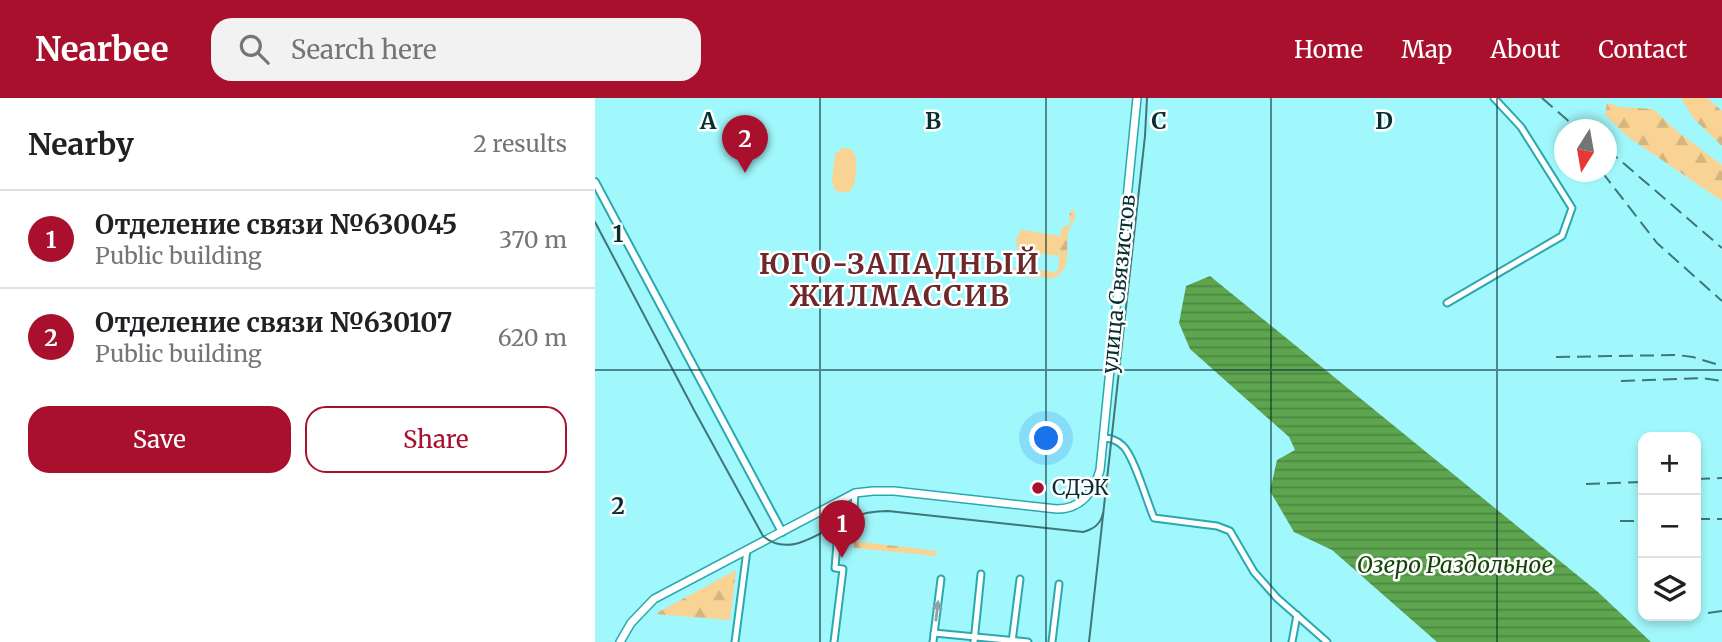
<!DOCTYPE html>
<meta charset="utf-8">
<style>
body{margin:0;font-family:Merriweather,serif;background:#f2f2f2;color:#202124}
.controls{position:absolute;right:21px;bottom:21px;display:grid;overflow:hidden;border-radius:14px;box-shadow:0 4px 10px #0003}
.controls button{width:63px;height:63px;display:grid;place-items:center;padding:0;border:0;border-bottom:2px solid #e0e0e0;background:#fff;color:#202124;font:35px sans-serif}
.compass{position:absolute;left:959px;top:21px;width:63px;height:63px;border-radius:50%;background:#fff;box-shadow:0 4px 10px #0003;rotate:191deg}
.you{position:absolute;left:452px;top:341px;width:24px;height:24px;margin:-18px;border:5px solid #fff;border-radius:50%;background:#1a73e8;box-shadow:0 0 0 10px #1a73e833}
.badge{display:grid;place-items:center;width:46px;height:46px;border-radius:50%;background:#a8102d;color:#fff;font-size:23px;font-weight:700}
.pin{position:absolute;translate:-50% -58px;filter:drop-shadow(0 2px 4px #0008)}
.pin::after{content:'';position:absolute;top:37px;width:24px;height:21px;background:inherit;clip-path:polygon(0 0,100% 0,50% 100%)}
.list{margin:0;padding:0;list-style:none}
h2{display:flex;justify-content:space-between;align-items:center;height:91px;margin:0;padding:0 28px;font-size:30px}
h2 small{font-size:23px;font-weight:400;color:#757577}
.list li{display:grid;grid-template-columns:46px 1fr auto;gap:21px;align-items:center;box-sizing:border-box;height:98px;padding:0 28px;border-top:2px solid #e0e0e0}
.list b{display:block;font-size:26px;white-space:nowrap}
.list p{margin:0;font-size:23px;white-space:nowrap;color:#757577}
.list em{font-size:23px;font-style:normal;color:#757577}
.actions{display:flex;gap:14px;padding:21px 28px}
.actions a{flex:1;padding:16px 0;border:2px solid #a8102d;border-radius:21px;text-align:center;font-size:24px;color:#a8102d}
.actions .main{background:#a8102d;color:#fff}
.icon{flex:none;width:38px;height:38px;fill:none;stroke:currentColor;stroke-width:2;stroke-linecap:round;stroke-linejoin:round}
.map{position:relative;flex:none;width:1127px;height:544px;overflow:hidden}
header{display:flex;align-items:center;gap:42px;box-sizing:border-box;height:98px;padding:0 35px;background:#a8102d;color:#fff}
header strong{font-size:33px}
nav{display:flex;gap:38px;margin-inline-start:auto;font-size:24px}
.search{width:490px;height:63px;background:#f2f2f2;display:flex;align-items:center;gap:18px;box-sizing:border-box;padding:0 24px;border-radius:21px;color:#757577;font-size:26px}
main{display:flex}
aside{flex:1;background:#fff}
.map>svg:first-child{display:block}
</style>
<header>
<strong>Nearbee</strong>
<div class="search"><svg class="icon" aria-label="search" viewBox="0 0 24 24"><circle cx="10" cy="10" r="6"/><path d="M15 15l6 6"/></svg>Search here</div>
<nav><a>Home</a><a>Map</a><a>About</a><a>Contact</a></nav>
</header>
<main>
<aside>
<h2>Nearby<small>2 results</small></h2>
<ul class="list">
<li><span class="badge">1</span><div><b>Отделение связи №630045</b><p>Public building</p></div><em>370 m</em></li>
<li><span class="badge">2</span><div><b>Отделение связи №630107</b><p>Public building</p></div><em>620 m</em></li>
</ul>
<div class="actions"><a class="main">Save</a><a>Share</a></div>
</aside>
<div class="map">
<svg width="1127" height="544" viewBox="0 0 1127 544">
<defs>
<pattern id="forest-firs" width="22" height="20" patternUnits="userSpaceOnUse" patternTransform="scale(1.75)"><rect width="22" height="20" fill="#f9d393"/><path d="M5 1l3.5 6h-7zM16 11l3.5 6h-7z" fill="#d4b57f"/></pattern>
<pattern id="water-rules" width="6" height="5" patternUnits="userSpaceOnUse" patternTransform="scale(1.75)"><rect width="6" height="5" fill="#5ea54f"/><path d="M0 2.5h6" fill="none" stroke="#4c8742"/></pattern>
</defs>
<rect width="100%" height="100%" fill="#a1f8fc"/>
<g fill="url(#forest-firs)">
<path d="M1086 0H1112L1127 13V48L1099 21Z"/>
<path d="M1012 5 1026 9 1058 11 1083 34 1127 67V103L1033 39 1010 17Z"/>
<path d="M477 111 479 112C482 124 478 122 474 132 469 147 478 168 462 178 456 182 452 181 446 178L442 180 406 175 402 171 403 164 406 162 407 169 454 173 460 175 463 172 466 131 470 128H473L476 125 474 117Z"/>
<path d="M259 443 342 453 341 458 259 450Z"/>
<path d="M141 472 135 522 60 516Z"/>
</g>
<g fill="#f9d393">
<path d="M247 50 256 51C265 61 261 77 258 89L255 93 247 95 239 91 237 82 240 56Z"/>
<path d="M428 132 465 138 467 141 463 158 423 153C420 147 421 134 428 132Z"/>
</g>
<path fill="url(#water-rules)" d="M615 178 1003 494 1056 544H842L737 452 699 434 675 393 682 362 700 352 694 339 595 251 584 225 591 188Z"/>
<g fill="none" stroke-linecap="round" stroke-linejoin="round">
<defs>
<g id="minor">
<path d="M852 205 967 138 977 110 926 29 899 0"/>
<path d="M508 340C515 340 523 343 528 348 539 358 552 404 559 420L622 428 635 433 659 474 682 500 732 544"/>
<path d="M339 535 433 544"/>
<path d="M140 544 152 452"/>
<path d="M239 544 248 471 240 470 243 433 247 428 258 427 260 395"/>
<path d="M338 544 346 481"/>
<path d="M379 544 386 476"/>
<path d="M417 544 425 481"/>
<path d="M457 544 464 486"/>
<path d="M697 544 702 517"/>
</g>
<path id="tertiary" d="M0 84 187 434"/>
<path id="secondary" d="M25 544 36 525 59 501 260 395 278 393H299L462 411C486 411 499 394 505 372L542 0"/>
</defs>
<use href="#minor" stroke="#29a9af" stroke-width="9"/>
<use href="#tertiary" stroke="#29a9af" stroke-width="10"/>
<use href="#secondary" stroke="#29a9af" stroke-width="10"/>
<use href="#minor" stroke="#fff" stroke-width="5"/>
<use href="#tertiary" stroke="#fff" stroke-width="6"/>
<use href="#secondary" stroke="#fff" stroke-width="7"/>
<g stroke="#3e7679" stroke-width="2">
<path d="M0 124 99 312 168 438C196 462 228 431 255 420 267 415 280 413 293 413L488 434C499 431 506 426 508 415"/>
<path d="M494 544 550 38 552 0"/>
</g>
<g stroke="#3e7679" stroke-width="2" stroke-dasharray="14 7" stroke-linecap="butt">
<path d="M947 0 984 32"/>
<path d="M1012 51 1127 150"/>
<path d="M1007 74 1062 145 1127 203"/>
<path d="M961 259 1082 257 1098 259 1127 268"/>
<path d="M1026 283 1107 280 1127 283"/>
<path d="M1101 381 1127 380"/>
<path d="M991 386 1048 384"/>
<path d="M1101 421H1127"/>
<path d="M1025 423H1048"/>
<path d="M1113 515 1127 513"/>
</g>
</g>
<defs><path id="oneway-solid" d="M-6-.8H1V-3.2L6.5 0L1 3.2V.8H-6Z" transform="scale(1.75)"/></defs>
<use fill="#8fa1a2" href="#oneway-solid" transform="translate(342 513) rotate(-83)"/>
<path fill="none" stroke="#072e30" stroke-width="2" stroke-opacity="0.55" d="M225 0V544M451 0V544M676 0V544M902 0V544M0 272H1127"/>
<circle fill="#a8102d" stroke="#fff" stroke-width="2.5" cx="443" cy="390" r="7"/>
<g text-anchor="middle" stroke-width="5" stroke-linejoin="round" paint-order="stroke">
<g font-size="21" fill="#072e30" stroke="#fff">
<text transform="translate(524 186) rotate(-84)" y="7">улица Связистов</text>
</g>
<g font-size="21" fill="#072e30" stroke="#fff" text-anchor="start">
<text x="457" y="397">СДЭК</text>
</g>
<g font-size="23" font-style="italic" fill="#154508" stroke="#fff">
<text x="860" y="475">Озеро Раздольное</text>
</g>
<g font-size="28" font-weight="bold" letter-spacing="2" fill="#6e282b" stroke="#fff">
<text x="305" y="176">ЮГО-ЗАПАДНЫЙ<tspan x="305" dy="32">ЖИЛМАССИВ</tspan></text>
</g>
</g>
<g font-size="23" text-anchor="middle" font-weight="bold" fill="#072e30" stroke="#fff" stroke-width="5" stroke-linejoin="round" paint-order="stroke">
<text x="113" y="31">A</text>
<text x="338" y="31">B</text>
<text x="564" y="31">C</text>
<text x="789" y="31">D</text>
<text x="23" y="144">1</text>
<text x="23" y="416">2</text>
</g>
</svg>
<div class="controls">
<button>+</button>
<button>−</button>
<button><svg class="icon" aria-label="layers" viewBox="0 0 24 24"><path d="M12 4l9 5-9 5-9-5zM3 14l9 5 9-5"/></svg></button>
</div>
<svg class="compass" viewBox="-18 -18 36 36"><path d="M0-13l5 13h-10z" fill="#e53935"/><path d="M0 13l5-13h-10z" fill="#757577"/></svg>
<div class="you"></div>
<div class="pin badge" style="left:247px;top:460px">1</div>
<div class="pin badge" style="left:150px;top:75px">2</div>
</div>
</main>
